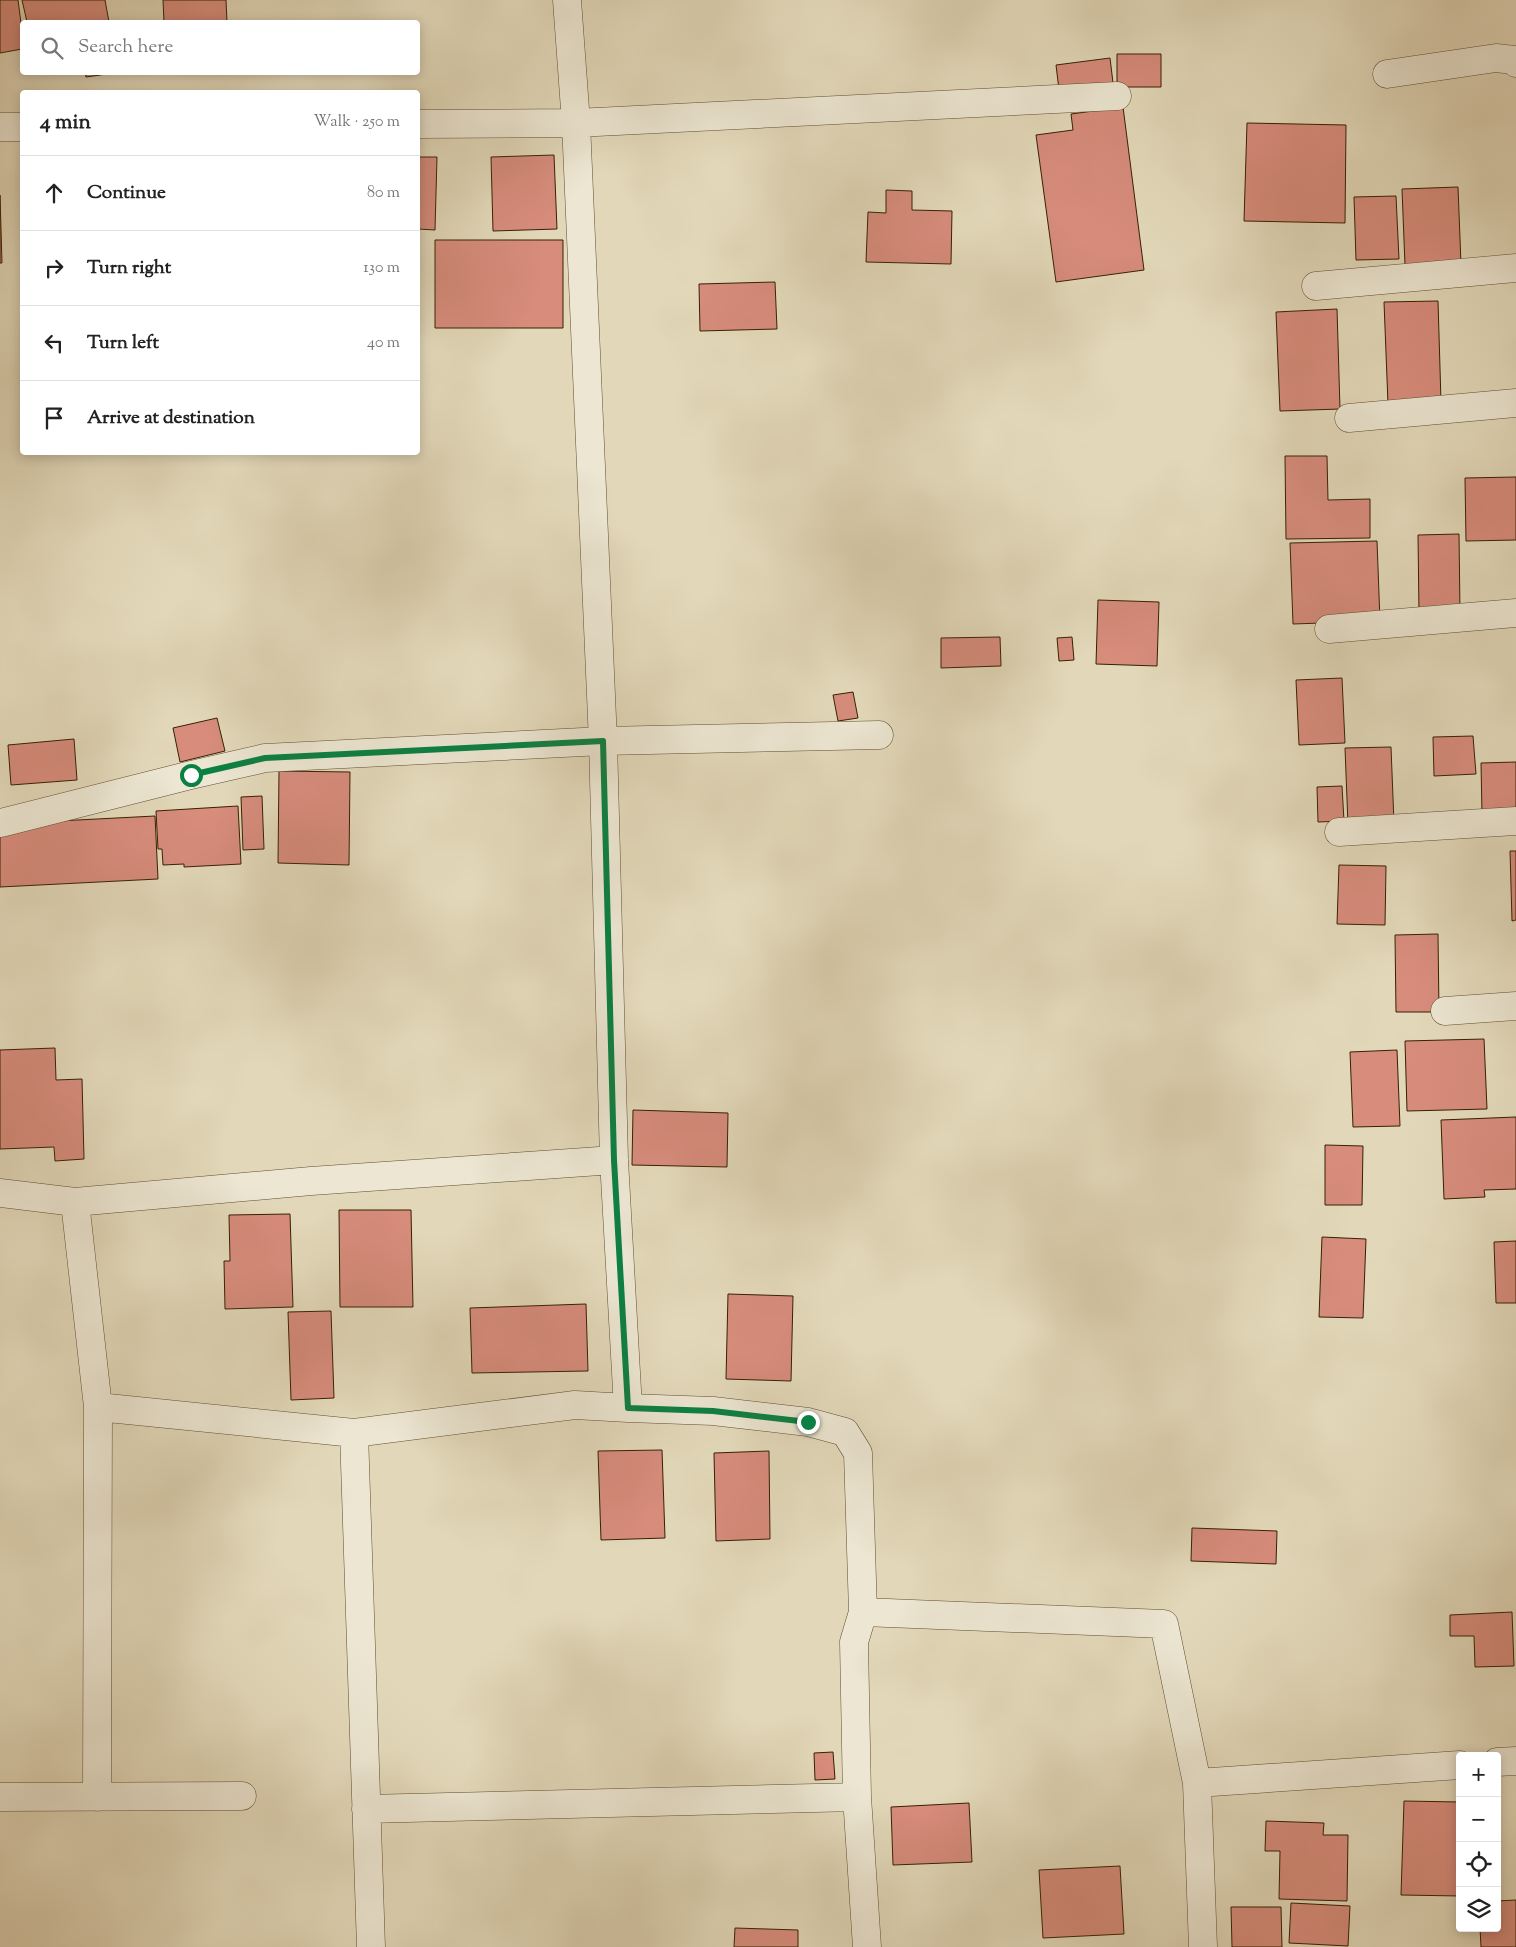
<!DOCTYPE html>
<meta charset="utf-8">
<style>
body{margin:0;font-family:"Sorts Mill Goudy",serif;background:#f6f6f6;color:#222}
.controls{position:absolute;right:15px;bottom:15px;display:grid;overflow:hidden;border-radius:5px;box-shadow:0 2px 12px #0003}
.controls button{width:45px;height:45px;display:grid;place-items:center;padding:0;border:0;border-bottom:1px solid #e0e0e0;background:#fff;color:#222;font:25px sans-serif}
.stop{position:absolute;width:15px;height:15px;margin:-11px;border:4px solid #0b8043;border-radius:50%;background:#fff}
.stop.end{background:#0b8043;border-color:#fff;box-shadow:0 1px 5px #0008}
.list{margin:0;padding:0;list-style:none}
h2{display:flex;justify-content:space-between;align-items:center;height:65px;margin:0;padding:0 20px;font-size:21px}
h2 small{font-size:16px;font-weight:400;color:#767676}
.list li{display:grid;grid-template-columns:32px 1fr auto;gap:15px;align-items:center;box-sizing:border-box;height:75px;padding:0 20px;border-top:1px solid #e0e0e0}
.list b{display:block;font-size:19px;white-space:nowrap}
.list em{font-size:16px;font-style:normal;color:#767676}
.icon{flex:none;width:28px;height:28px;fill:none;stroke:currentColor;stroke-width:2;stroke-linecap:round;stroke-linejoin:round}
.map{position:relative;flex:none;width:1516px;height:1947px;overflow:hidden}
.search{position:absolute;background:#fff;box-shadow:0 2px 12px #0003;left:20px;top:20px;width:400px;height:55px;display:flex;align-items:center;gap:12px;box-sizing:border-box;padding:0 18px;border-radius:5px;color:#767676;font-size:19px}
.panel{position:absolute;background:#fff;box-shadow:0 2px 12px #0003;left:20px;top:90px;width:400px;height:365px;border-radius:5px}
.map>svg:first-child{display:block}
</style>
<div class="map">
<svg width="1516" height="1947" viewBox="0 0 1516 1947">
<rect width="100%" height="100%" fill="#e2d8b9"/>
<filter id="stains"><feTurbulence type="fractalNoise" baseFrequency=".004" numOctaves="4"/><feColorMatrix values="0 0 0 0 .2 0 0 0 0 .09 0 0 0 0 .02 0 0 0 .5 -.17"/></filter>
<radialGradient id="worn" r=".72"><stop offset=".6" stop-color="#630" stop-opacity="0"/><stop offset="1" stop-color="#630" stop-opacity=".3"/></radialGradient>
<path fill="#d78c7c" stroke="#362002" d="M0 0H18L22 31V49L0 53Z
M22 0H105L109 22H27Z
M163 0H226L227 22H164Z
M1117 54H1161V87H1117Z
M1110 58 1114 91 1060 98 1056 65Z
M85 72H107V74L86 77Z
M1123 107 1144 270 1056 282 1036 135 1073 130 1071 114Z
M1247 123 1346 125 1345 223 1244 221Z
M554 155 557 229 493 231 491 157Z
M418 157H437L435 230 418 229Z
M1458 187 1461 264 1405 265 1402 189Z
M886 190 912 191V210L952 211 951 264 866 262 868 212 886 213Z
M0 195 2 263H0Z
M1396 196 1399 259 1356 260 1354 197Z
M435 240H563V328H435Z
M775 282 777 329 700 331 699 284Z
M1438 301 1441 402 1388 404 1384 302Z
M1337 309 1340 409 1280 411 1276 312Z
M1285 456H1327L1328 500 1370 499V538L1286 539Z
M1516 477V540L1466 541 1465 478Z
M1459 534 1460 613 1419 614 1418 535Z
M1377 541 1380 621 1293 624 1290 543Z
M1098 600 1159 602 1157 666 1096 664Z
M1000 637 1001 666 941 668V638Z
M1072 637 1074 660 1059 661 1057 638Z
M1342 678 1345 743 1299 745 1296 680Z
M853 692 858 718 838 721 833 695Z
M217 718 225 751 180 762 173 728Z
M1473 736 1476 774 1434 776 1433 737Z
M74 739 77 780 11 785 8 745Z
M1391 747 1394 823 1348 825 1345 748Z
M1516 762V814L1482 815 1481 763Z
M279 771 350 772 349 865 278 863Z
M1342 786 1344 821 1318 822 1317 787Z
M262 796 264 849 243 850 241 797Z
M238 806 241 864 184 867V864L163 865 162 849H158L156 811Z
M155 816 158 879 0 887V824Z
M1510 851H1516V920L1512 921Z
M1339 865 1386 866 1385 925 1337 924Z
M1438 934 1439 1012H1396L1395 935Z
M1484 1039 1487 1109 1407 1111 1405 1041Z
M55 1048 56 1080 82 1079 84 1159 55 1161 54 1147 0 1149V1050Z
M1397 1050 1400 1126 1353 1127 1350 1052Z
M633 1110 728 1113 727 1167 632 1165Z
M1516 1117V1189L1484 1190 1485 1197 1444 1199 1441 1120Z
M1325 1145 1363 1146 1362 1205H1325Z
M339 1210H411L413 1307H340Z
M290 1214 293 1307 225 1309 224 1261H230L229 1215Z
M1322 1237 1366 1239 1363 1318 1319 1317Z
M1516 1241V1303H1496L1494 1242Z
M728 1294 793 1296 791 1381 726 1379Z
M586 1304 588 1371 472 1373 470 1308Z
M331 1311 334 1398 291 1400 288 1312Z
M662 1450 665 1538 601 1540 598 1451Z
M769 1451 770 1539 716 1541 714 1453Z
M1192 1528 1277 1531 1276 1564 1191 1561Z
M1512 1612 1514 1666 1475 1667 1474 1636H1450V1615Z
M833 1752 835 1779 815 1780 814 1753Z
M1404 1801 1460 1802V1896L1401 1895Z
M969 1803 972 1862 893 1865 891 1807Z
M1266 1821 1324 1823 1323 1835H1348L1347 1901 1279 1899 1280 1851H1265Z
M1120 1866 1124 1934 1043 1938 1039 1870Z
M1516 1900V1947H1481L1480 1928H1497V1901Z
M1291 1903 1350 1906 1348 1946 1289 1943Z
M1231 1907H1281L1282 1947H1232Z
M735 1928 798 1930V1947H734Z"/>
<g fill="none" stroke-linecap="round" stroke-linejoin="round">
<defs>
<path id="minor" d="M567 0 576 123 1117 96
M1387 74 1496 58 1514 60 1516 63
M0 127H22
M1316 286 1516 268
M1349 418 1516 403
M1329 629 1516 613
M1 823 191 775 265 758 603 741 879 735
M1339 832 1516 821
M1445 1011 1516 1006
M0 1193 75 1202 311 1181 614 1160
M75 1202 98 1407 354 1433
M628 1408 713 1411 808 1422 845 1432 858 1453 863 1612 854 1642 857 1797 867 1947
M863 1612 1164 1624 1197 1783 1203 1947
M1497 1762 1516 1761
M1197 1783 1460 1765
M0 1797 242 1796
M97 1797 98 1407
M366 1809 857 1797
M371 1947 354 1433 575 1405 628 1408 614 1160 603 741 576 123 418 124"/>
</defs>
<use href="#minor" stroke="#614e30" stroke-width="29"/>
<use href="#minor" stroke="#ece6d2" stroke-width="28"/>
</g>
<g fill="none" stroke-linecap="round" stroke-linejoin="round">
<path stroke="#0b8043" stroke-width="6" d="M191 775 265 758 603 741 614 1160 628 1408 713 1411 808 1422"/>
</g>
<rect width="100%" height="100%" filter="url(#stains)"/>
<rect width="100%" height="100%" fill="url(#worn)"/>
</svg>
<div class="controls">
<button>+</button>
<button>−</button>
<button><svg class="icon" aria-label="locate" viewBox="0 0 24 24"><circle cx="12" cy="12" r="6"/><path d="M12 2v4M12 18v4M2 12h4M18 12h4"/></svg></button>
<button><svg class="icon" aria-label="layers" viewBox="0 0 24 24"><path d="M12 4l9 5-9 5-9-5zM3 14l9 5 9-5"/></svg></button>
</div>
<div class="stop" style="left:191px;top:775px"></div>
<div class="stop end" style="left:808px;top:1422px"></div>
<div class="search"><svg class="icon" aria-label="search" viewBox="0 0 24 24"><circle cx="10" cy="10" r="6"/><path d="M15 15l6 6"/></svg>Search here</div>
<section class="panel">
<h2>4 min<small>Walk · 250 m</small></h2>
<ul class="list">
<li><svg class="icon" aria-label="ahead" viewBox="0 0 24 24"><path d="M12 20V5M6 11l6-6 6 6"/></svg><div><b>Continue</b></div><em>80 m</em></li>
<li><svg class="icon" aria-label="right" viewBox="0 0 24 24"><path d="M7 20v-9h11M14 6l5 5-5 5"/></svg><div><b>Turn right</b></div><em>130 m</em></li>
<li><svg class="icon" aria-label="left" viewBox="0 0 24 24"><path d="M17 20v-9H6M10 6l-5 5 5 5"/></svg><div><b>Turn left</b></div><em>40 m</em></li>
<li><svg class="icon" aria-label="arrive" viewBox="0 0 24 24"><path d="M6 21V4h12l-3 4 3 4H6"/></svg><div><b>Arrive at destination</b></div></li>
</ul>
</section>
</div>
